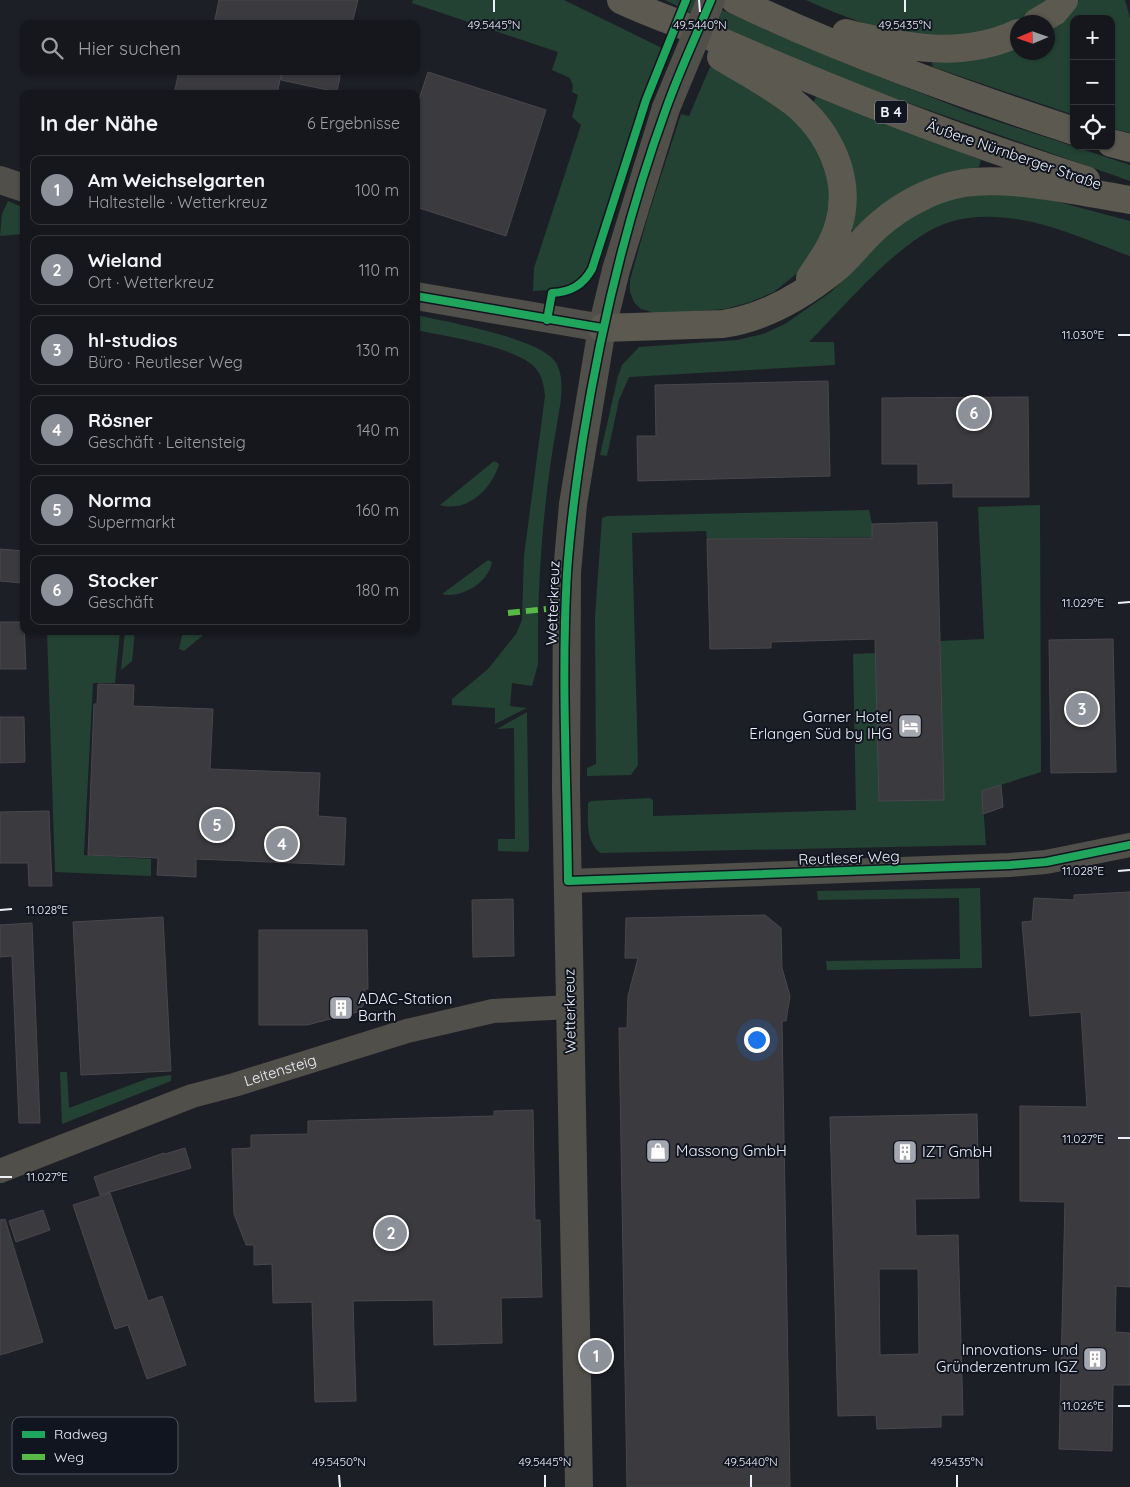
<!DOCTYPE html>
<html lang="de">
<meta charset="utf-8">
<style>
body{margin:0;font-family:Quicksand,sans-serif;background:#1f2025;color:#f1f3f6}
.controls{position:absolute;right:15px;top:15px;display:grid;overflow:hidden;border-radius:10px;box-shadow:0 1px 4px #0004}
.controls button{width:45px;height:45px;display:grid;place-items:center;padding:0;border:0;border-bottom:1px solid #35363b;background:#16171c;color:#f1f3f6;font:25px sans-serif}
.compass{position:absolute;left:1010px;top:15px;width:45px;height:45px;border-radius:50%;background:#16171c;box-shadow:0 1px 4px #0004;rotate:268deg}
.you{position:absolute;left:756px;top:1039px;width:18px;height:18px;margin:-12px;border:4px solid #fff;border-radius:50%;background:#1a73e8;box-shadow:0 0 0 8px #1a73e833}
.badge{display:grid;place-items:center;width:32px;height:32px;border-radius:50%;background:#8c9099;color:#fff;font-size:16px;font-weight:700}
.pin{position:absolute;translate:-50% -50%;border:2px solid #fff;box-shadow:0 1px 5px #0006}
.list{margin:0;padding:0;list-style:none}
h2{display:flex;justify-content:space-between;align-items:center;height:65px;margin:0;padding:0 20px;font-size:21px}
h2 small{font-size:16px;font-weight:400;color:#9e9fa3}
.list li{display:grid;grid-template-columns:32px 1fr auto;gap:15px;align-items:center;box-sizing:border-box;height:70px;margin:0 10px 10px;padding:0 10px;border:1px solid #35363b;border-radius:10px}
.list b{display:block;font-size:19px;white-space:nowrap}
.list p{margin:0;font-size:16px;white-space:nowrap;color:#9e9fa3}
.list em{font-size:16px;font-style:normal;color:#9e9fa3}
.icon{flex:none;width:28px;height:28px;fill:none;stroke:currentColor;stroke-width:2;stroke-linecap:round;stroke-linejoin:round}
.map{position:relative;flex:none;width:1130px;height:1487px;overflow:hidden}
.search{position:absolute;background:#16171c;box-shadow:0 1px 4px #0004;left:20px;top:20px;width:400px;height:55px;display:flex;align-items:center;gap:12px;box-sizing:border-box;padding:0 18px;border-radius:10px;color:#9e9fa3;font-size:19px}
.panel{position:absolute;background:#16171c;box-shadow:0 1px 4px #0004;left:20px;top:90px;width:400px;height:545px;border-radius:10px}
.map>svg:first-child{display:block}
</style>
<div class="map">
<svg width="1130" height="1487" viewBox="0 0 1130 1487">
<rect width="100%" height="100%" fill="#1d1f26"/>
<path fill="#234234" d="M413 0H564L662 48 641 99 589 266C577 289 556 290 533 291L534 268 581 125 572 117 578 95 572 92 573 86 570 78 552 70 558 52 412 3Z
M665 0H699L844 63 969 112 1130 165V181L838 78 734 34Z
M806 0H1049C1029 16 1007 30 981 35 923 47 859 24 806 0Z
M1079 0H1125L1130 18V133L1111 128V19H1074V115L933 67 932 63 935 60 1017 46 1018 52H1048V29Z
M710 67 760 90 787 108 824 156 832 215 806 266 774 292 750 302 725 309 658 314 641 309 634 302 630 292V280L648 216 681 114 689 116Z
M816 97 981 160 979 167 940 175 918 184 857 232 847 226 811 108Z
M968 191 1040 197 1130 221V256C1102 246 1073 233 1044 225 1015 217 979 213 950 222 902 236 845 306 809 342H834L835 365 629 377 619 400 607 456 600 455 618 376 622 365 639 347 737 340 763 334 785 324 831 292 904 217Z
M8 201 22 207 24 210 23 234 0 236 2 214Z
M416 315C447 322 533 337 553 359 566 373 561 401 558 418 543 500 537 581 538 664L532 686 512 683 510 706 527 708 495 724V708L452 705V699L488 669 516 634 522 620 524 556 545 396C544 387 543 378 537 370 521 347 444 336 416 330Z
M494 461 499 464C492 489 467 513 440 505Z
M1040 505 1041 772 982 791 986 845 600 853C585 839 588 822 588 803L591 801 650 798 653 800V816L856 810 853 654 876 653 879 801 943 799 940 641 984 639 978 507Z
M869 510 872 524V537L707 539 706 531 632 533 638 765 631 775 587 776V768L596 764 595 617 602 518 607 516Z
M488 560 492 562C489 582 462 599 442 594Z
M47 631H120L115 683H93L84 855 151 859V876L55 872Z
M125 631H135L132 661 121 670Z
M183 631H208L184 651 179 649Z
M527 712 529 850 527 852 498 851V839H515L514 728 497 729Z
M980 888 982 968 827 970 826 961 960 959 959 898 818 900 817 891Z
M60 1072H67L69 1108 149 1078 171 1075V1081L62 1124Z"/>
<path fill="#3a3a3f" stroke="#48474d" fill-rule="evenodd" d="M219 0H358L352 24H214Z
M179 71H282L277 94H174Z
M282 71H341L337 92 281 80Z
M428 72 546 110 506 236 416 207V108Z
M828 381 830 476 638 481 637 436H656L655 385Z
M1028 397 1029 497H953V483L918 484V464H882V398Z
M937 522 944 800 879 801 875 639 771 642V648L710 649 707 539 872 538V524Z
M0 549 24 551 21 583 0 581Z
M0 622H24L26 669H0Z
M1113 639 1116 772 1051 773 1049 640Z
M98 684 134 685 133 706 213 709 210 769 320 773 318 816 346 818 344 865 196 859V877L157 875 158 858 88 855 94 704H97Z
M0 717H24L25 762 0 763Z
M1001 785 1003 807 983 814 982 791Z
M49 811 52 886H29L28 863H0V812Z
M1130 892V1287L1116 1286 1115 1332 1130 1333V1385H1113L1112 1451 1059 1449 1065 1202 1020 1201V1106L1087 1107 1081 1012 1030 1016 1022 922 1032 921 1034 898 1074 900V895Z
M513 899 514 956 473 957 472 900Z
M765 915 781 928 782 968 790 996 786 1021H782L790 1487H627L619 1028H627L628 996 638 958H625L626 918Z
M163 917 171 1071 81 1075 73 922Z
M32 923 40 1123H19L12 956 0 957V925Z
M259 930H367L368 989H365L364 1004 358 1012 307 1025H259Z
M533 1110 535 1220H540L542 1297 501 1298 502 1343 434 1345 433 1300 353 1301 356 1401 315 1402 312 1302 273 1303 272 1264 254 1265V1245H246L234 1214 232 1149 251 1148V1135L308 1134V1121L494 1116V1111Z
M977 1114 979 1198 915 1199 916 1236 958 1235 963 1415H941V1427L877 1429 876 1415 838 1416 830 1117ZM879 1269H918L919 1354 880 1355Z
M185 1148 191 1168 100 1195 94 1177 164 1153 165 1154Z
M110 1193 148 1301 162 1296 186 1365 147 1379 128 1325 115 1329 73 1205Z
M43 1210 50 1230 16 1242 9 1221Z
M5 1219 43 1342 0 1355V1220Z"/>
<g fill="none" stroke-linecap="round" stroke-linejoin="round">
<g stroke="#504f4a" stroke-width="24">
<path d="M568 881 1010 865 1046 862 1130 845"/>
<path id="s1" d="M0 1171 192 1096 234 1085 407 1031 493 1011 570 1007"/>
</g>
<path stroke="#504f4a" stroke-width="28" d="M0 180 24 188
M416 296 602 328
M579 1487 566 788 567 573 573 504 602 328 616 270 666 108"/>
<path stroke="#5c5a50" stroke-width="28" d="M621 0C653 15 687 26 720 41 839 93 961 141 1086 180
M735 0C844 52 959 93 1074 131
M1037 22 1054 12 1064 0
M846 33C905 47 961 60 1018 33
M721 57C745 71 771 85 793 102 829 131 852 178 839 224 834 244 821 261 810 278
M1111 143 1130 148
M602 328 723 324C764 318 802 296 834 270 851 256 863 238 880 224 903 204 934 188 964 183 1013 176 1081 192 1130 200"/>
<path stroke="#504f4a" stroke-width="28" d="M666 108 711 0"/>
<path stroke="#58b947" stroke-width="6" stroke-dasharray="12 6" stroke-linecap="butt" d="M508 613 546 609"/>
<defs>
<path id="cycleway" d="M711 0C696 36 679 72 666 109 627 216 601 326 583 438 576 483 570 528 567 573 561 676 567 779 568 881L1010 865 1046 862 1130 845
M416 296 602 328
M547 320 552 293C571 292 583 285 592 269L646 100 686 0"/>
</defs>
<use href="#cycleway" stroke="#101520" stroke-width="11"/>
<use href="#cycleway" stroke="#20a55d" stroke-width="8"/>
</g>
<path fill="none" stroke="#ecf0f9" stroke-width="2" d="M494 0V12M699 0 700 12M905 0V12M1118 335H1130M1118 603 1130 602M1118 871 1130 870M0 910 12 909M1118 1138H1130M0 1177H12M1118 1406H1130M339 1475 340 1487M545 1475V1487M751 1475V1487M957 1475V1487"/>
<defs>
<symbol id="hotel-square" viewBox="-11 -11 22 22"><rect x="-9" y="-9" width="18" height="18" rx="4" fill="#a4a7af" stroke="#101520"/><path d="M-6-4.5h1.5V1H6V5H4.5V3h-9V5H-6ZM-4 0a1.8 1.8 0 1 1 3.6 0ZM.5 0V-2.5h3Q6-2.5 6 0Z" fill="#fff"/></symbol>
<symbol id="building-square" viewBox="-11 -11 22 22"><rect x="-9" y="-9" width="18" height="18" rx="4" fill="#a4a7af" stroke="#101520"/><path d="M-4-6H4V6H1V3H-1V6H-4ZM-2.5-4.3h1.7v1.8h-1.7ZM.8-4.3h1.7v1.8H.8ZM-2.5-1h1.7V.8h-1.7ZM.8-1h1.7V.8H.8Z" fill="#fff"/></symbol>
<symbol id="shop-square" viewBox="-11 -11 22 22"><rect x="-9" y="-9" width="18" height="18" rx="4" fill="#a4a7af" stroke="#101520"/><path d="M-5-2.5h2.3a2.7 3.5 0 0 1 5.4 0H5L5.5 6h-11ZM-1.5-2.5h3a1.5 2.3 0 0 0-3 0Z" fill="#fff"/></symbol>
</defs>
<g fill-rule="evenodd">
<use href="#hotel-square" x="896" y="712" width="28" height="28"/>
<use href="#building-square" x="327" y="994" width="28" height="28"/>
<use href="#shop-square" x="644" y="1137" width="28" height="28"/>
<use href="#building-square" x="891" y="1138" width="28" height="28"/>
<use href="#building-square" x="1081" y="1345" width="28" height="28"/>
</g>
<g text-anchor="middle" stroke-width="4" stroke-linejoin="round" paint-order="stroke">
<rect fill="#101520" stroke="#aaaeb8" stroke-width="1" x="875" y="100.5" width="32" height="23" rx="4"/>
<g font-size="14" font-weight="bold" fill="#ecf0f9">
<text x="891" y="117">B 4</text>
</g>
<g font-size="15" fill="#ecf0f9" stroke="#101520">
<text transform="translate(1014 155) rotate(19)" y="5">Äußere Nürnberger Straße</text>
<text transform="translate(553 603) rotate(-88)" y="5">Wetterkreuz</text>
<text transform="translate(849 858) rotate(-2)" y="5">Reutleser Weg</text>
<text transform="translate(570 1011) rotate(-91)" y="5">Wetterkreuz</text>
<text dy="5" stroke="none"><textPath href="#s1" startOffset="298">Leitensteig</textPath></text>
</g>
<g font-size="15" fill="#ecf0f9" stroke="#101520" text-anchor="start">
<text x="892" y="722" text-anchor="end">Garner Hotel<tspan x="892" dy="17">Erlangen Süd by IHG</tspan></text>
<text x="358" y="1004">ADAC-Station<tspan x="358" dy="17">Barth</tspan></text>
<text x="676" y="1156">Massong GmbH</text>
<text x="922" y="1157">IZT GmbH</text>
<text x="1078" y="1355" text-anchor="end">Innovations- und<tspan x="1078" dy="17">Gründerzentrum IGZ</tspan></text>
</g>
</g>
<rect x="12" y="1417" width="166" height="57" rx="8" fill="#101520" stroke="#525761" stroke-width="1"/>
<rect x="22" y="1431" width="23" height="7" fill="#20a55d"/>
<rect x="22" y="1454" width="23" height="6" fill="#58b947"/>
<g font-size="14" fill="#ecf0f9">
<text x="54" y="1439">Radweg</text>
<text x="54" y="1462">Weg</text>
</g>
<g font-size="12" text-anchor="middle" fill="#ecf0f9" stroke="#101520" stroke-width="4" stroke-linejoin="round" paint-order="stroke">
<text x="494" y="29">49.5445°N</text>
<text x="700" y="29">49.5440°N</text>
<text x="905" y="29">49.5435°N</text>
<text x="1083" y="339">11.030°E</text>
<text x="1083" y="607">11.029°E</text>
<text x="1083" y="875">11.028°E</text>
<text x="47" y="914">11.028°E</text>
<text x="1083" y="1143">11.027°E</text>
<text x="47" y="1181">11.027°E</text>
<text x="1083" y="1410">11.026°E</text>
<text x="339" y="1466">49.5450°N</text>
<text x="545" y="1466">49.5445°N</text>
<text x="751" y="1466">49.5440°N</text>
<text x="957" y="1466">49.5435°N</text>
</g>
</svg>
<div class="controls">
<button>+</button>
<button>−</button>
<button><svg class="icon" aria-label="locate" viewBox="0 0 24 24"><circle cx="12" cy="12" r="6"/><path d="M12 2v4M12 18v4M2 12h4M18 12h4"/></svg></button>
</div>
<svg class="compass" viewBox="-18 -18 36 36"><path d="M0-13l5 13h-10z" fill="#e53935"/><path d="M0 13l5-13h-10z" fill="#9e9fa3"/></svg>
<div class="you"></div>
<div class="pin badge" style="left:596px;top:1356px">1</div>
<div class="pin badge" style="left:391px;top:1233px">2</div>
<div class="pin badge" style="left:1082px;top:709px">3</div>
<div class="pin badge" style="left:282px;top:844px">4</div>
<div class="pin badge" style="left:217px;top:825px">5</div>
<div class="pin badge" style="left:974px;top:413px">6</div>
<div class="search"><svg class="icon" aria-label="search" viewBox="0 0 24 24"><circle cx="10" cy="10" r="6"/><path d="M15 15l6 6"/></svg>Hier suchen</div>
<section class="panel">
<h2>In der Nähe<small>6 Ergebnisse</small></h2>
<ul class="list">
<li><span class="badge">1</span><div><b>Am Weichselgarten</b><p>Haltestelle · Wetterkreuz</p></div><em>100 m</em></li>
<li><span class="badge">2</span><div><b>Wieland</b><p>Ort · Wetterkreuz</p></div><em>110 m</em></li>
<li><span class="badge">3</span><div><b>hl-studios</b><p>Büro · Reutleser Weg</p></div><em>130 m</em></li>
<li><span class="badge">4</span><div><b>Rösner</b><p>Geschäft · Leitensteig</p></div><em>140 m</em></li>
<li><span class="badge">5</span><div><b>Norma</b><p>Supermarkt</p></div><em>160 m</em></li>
<li><span class="badge">6</span><div><b>Stocker</b><p>Geschäft</p></div><em>180 m</em></li>
</ul>
</section>
</div>
